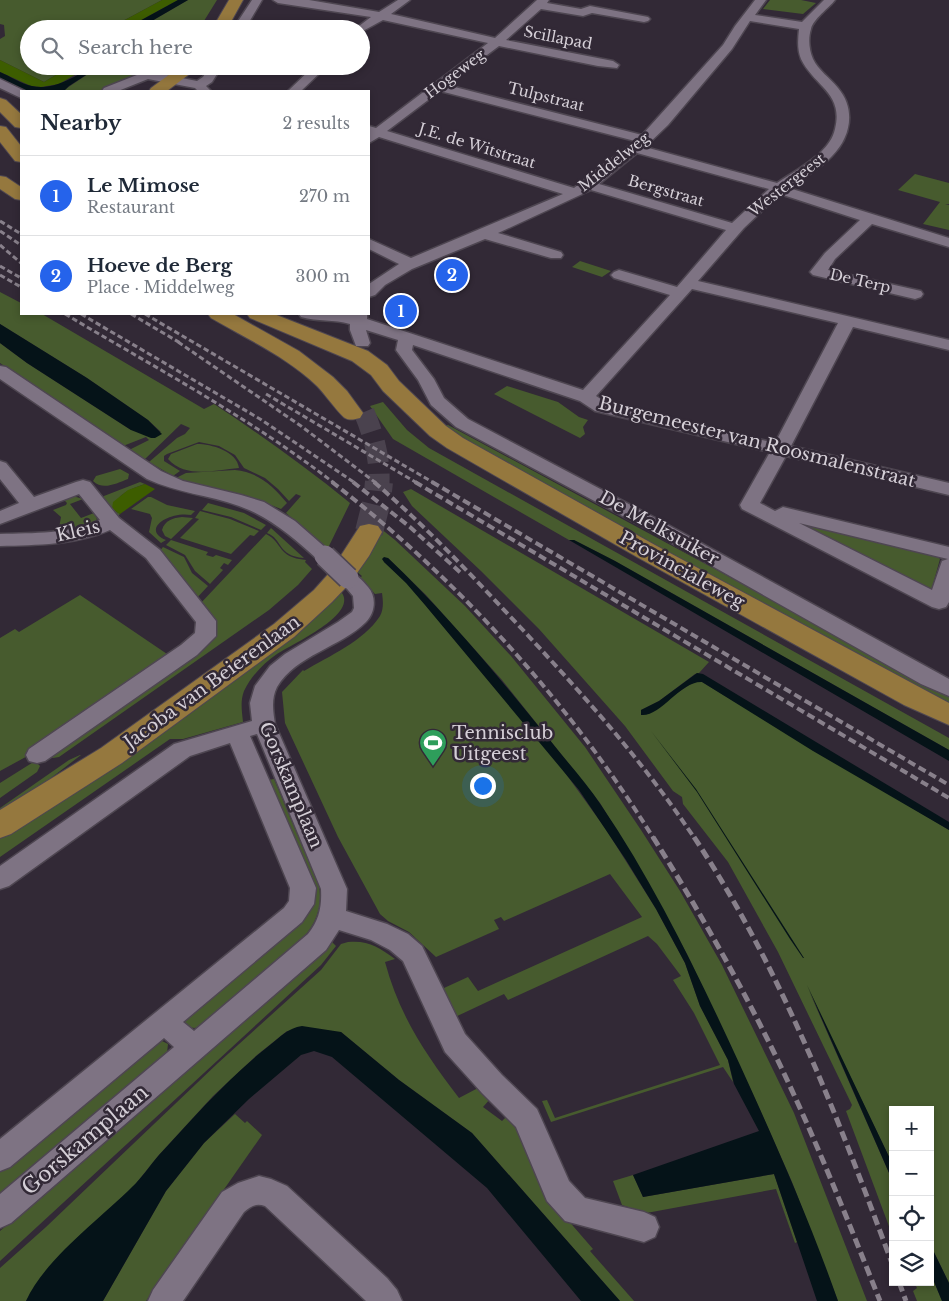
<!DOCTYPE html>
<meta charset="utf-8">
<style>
body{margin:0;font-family:"Libre Baskerville",serif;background:#f6f6f7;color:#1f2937}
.controls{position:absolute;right:15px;bottom:15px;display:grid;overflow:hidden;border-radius:0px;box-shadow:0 2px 8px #0003}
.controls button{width:45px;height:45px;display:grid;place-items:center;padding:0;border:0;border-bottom:1px solid #e0e1e3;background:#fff;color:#1f2937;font:25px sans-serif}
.you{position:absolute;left:482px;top:785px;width:18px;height:18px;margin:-12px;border:4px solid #fff;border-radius:50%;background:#1a73e8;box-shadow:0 0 0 8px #1a73e833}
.badge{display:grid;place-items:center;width:32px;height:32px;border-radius:50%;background:#2563eb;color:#fff;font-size:16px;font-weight:700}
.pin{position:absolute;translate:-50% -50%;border:2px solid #fff;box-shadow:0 1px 5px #0006}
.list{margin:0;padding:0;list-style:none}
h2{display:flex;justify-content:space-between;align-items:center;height:65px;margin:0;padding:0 20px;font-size:21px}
h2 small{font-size:16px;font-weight:400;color:#747a83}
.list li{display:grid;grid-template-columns:32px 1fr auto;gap:15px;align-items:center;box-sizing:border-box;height:80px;padding:0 20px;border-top:1px solid #e0e1e3}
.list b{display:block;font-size:19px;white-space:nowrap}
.list p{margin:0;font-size:16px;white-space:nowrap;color:#747a83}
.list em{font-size:16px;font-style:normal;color:#747a83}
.icon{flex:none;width:28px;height:28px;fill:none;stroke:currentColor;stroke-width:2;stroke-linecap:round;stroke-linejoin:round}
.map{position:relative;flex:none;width:949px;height:1301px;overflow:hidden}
.search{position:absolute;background:#fff;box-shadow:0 2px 8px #0003;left:20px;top:20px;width:350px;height:55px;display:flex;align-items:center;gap:12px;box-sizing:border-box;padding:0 18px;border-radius:28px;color:#747a83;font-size:19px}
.panel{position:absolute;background:#fff;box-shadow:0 2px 8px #0003;left:20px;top:90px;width:350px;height:225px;border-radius:0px}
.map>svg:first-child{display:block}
</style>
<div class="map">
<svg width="949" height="1301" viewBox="0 0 949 1301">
<rect width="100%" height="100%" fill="#322936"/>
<path fill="#475b2e" d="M0 0H162L108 29H29V66H71L44 82 0 60V39L5 36 4 25 0 24Z
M188 0H217L199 29H138Z
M770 0H801L816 3 803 14 763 9Z
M100 66H163C140 83 91 97 64 90Z
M915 174 949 183V204H945L949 205V230L923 224 940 202 898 190Z
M580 261 611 271 602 277 572 267Z
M0 292 21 303V314H42L204 409 214 404C261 435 306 467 350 503L329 546 325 547 286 513 301 496 296 494 289 501 278 489 265 478 244 468 235 455 219 446 199 442 167 454 164 456V461L180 471 173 476 149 462 177 438 185 434 190 428 181 424 144 460 129 450 149 440 146 437 123 446 0 363V343L27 363 131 430 161 432 148 420 87 378 0 324Z
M507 386 558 402 579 417 588 420 583 427 585 434 580 438 494 394Z
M383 402 407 430 429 448 949 738V750L615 561 574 540H569L393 439 370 406Z
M448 425 917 678 949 693V705L931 698 460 438 443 426Z
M197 444C211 444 237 451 239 468 215 470 186 479 168 459L171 454Z
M120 469 129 474 128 479C117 483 103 491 93 481L96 476Z
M235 470C258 472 273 486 287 503L281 509 245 495 195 484 176 478 186 473Z
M140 482 145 484C129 489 118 494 112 509L120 514 117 517 103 498 104 496Z
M411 489 709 662 699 673 695 674 659 701 641 710 643 715 694 682H702L949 830V1283L930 1244V1110H893V1165L809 991 893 1182V1237L846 1111 850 1109 852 1105 778 952 728 862 683 804 682 797 673 791 625 726 539 629 481 571 412 506 403 492Z
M73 496 83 499 70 504 81 518 94 513 97 519 94 524 56 534 52 531 59 528 61 517 53 510 66 505 67 503 63 499Z
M148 497H151L167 505 195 511 191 515C170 511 140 529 166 540L161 543 149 532 152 518 150 514 131 509Z
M208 503 244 513 266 525 261 530 231 517 202 510Z
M200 511 230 519 259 531 254 536 250 535 231 554 180 538 199 519 195 518Z
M182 517 193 518 171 539 165 536 162 530C165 520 173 518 182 517Z
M808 525H813L938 557 940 559 932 588 926 589 808 528Z
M271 528 304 558C277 556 283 539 267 533Z
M380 528 395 540 465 606 511 656 585 747 641 830 680 891 722 965 794 1113 867 1301H838L792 1182 757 1103 687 954 641 871 600 803 502 680 426 595 388 558 384 562 407 583 558 763 605 828 656 909 685 963 700 1006 728 1060 733 1082 723 1067 551 1122 542 1101 547 1100 555 1118 720 1065 694 1013 673 980 681 976 657 944 648 936 508 1000 504 994 453 1018 442 990 444 988 468 977 478 991 642 917 610 874 504 921 501 917 494 920 499 929 436 957 409 932 388 921 380 914 338 837 285 723 282 692 303 670 304 671C329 656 364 641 380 616 384 609 383 600 382 593L375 594 360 578 362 576 356 571Z
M266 534C284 543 276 557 306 560L305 562 312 569 298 585 269 610 59 757 53 758 49 755 200 648 199 605Z
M171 540 208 552 206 555 213 557 216 555 232 560 228 565 224 563 220 568 223 570 210 584 195 571 185 555 166 545Z
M163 547 184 557 192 573 208 586 195 600 157 554Z
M339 593H342C357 615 292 644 277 654 264 663 251 676 244 691 240 701 242 712 243 722L183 739H170L0 857V837Z
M80 595 170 656 33 753 0 771V638L15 629 19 632Z
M80 755H81L0 817V808L69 760Z
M35 761 40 766 37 772 0 798V783Z
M274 779 319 886C323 908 315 927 299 942L200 1026 195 1028 185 1027 181 1020 304 916 268 780Z
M332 942 336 946 321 965 0 1261V1231L317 958Z
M348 942C368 940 379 947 395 959L385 962C399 1015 426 1055 459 1098L478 1088 491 1098 483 1107 502 1121 509 1114 525 1140 554 1204 593 1249 590 1251 634 1301H620L472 1133 399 1080 341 1032 287 1031 257 1055 213 1096 158 1156 134 1186 77 1238 48 1269 26 1301H0V1268L46 1227 218 1063 321 970 341 944Z
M160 1040 168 1044 167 1053 0 1195V1170Z
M235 1114 245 1123 247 1121 262 1135 146 1301H103L166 1191 204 1143Z
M774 1174 797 1242 795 1243 776 1189 641 1214 626 1213 628 1207 622 1205 613 1181 633 1175 643 1197Z
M930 1272 942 1301H917L913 1291 917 1288 914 1282H930Z"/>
<path fill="#3d5d00" d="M162 0H178L125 29H108Z
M0 60 44 82 71 66H90L59 84 41 87 31 86 0 72Z
M145 484 155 489 120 514 112 509 113 502 128 490Z"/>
<path fill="#051318" d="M178 0H188L138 29H125Z
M90 66H100L69 86 64 91H25L0 79V72C10 76 21 84 32 86 50 91 76 78 90 66Z
M0 324 87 378 148 420 162 434 155 438H151L131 430 27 363 0 343Z
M569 540H574L615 561 949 750V761Z
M384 557 388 558C447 614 498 676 549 739 566 761 586 782 601 805 656 886 699 976 740 1065 775 1142 810 1221 838 1301H817L774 1174 643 1197 633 1175 759 1131 734 1084 728 1060 700 1006 685 963 656 909 626 860 579 790 425 605 406 583 384 562 382 559Z
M697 673 703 674 949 822V830L813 751 702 682C680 681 661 717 641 715V710L659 701Z
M651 731 696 789 804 958H803L790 939 697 792Z
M807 985 893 1165V1182Z
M302 1026 341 1032 399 1080 472 1133 620 1301H581L487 1188 332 1057 314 1051 301 1055 249 1099 204 1143 166 1191 103 1301H26C44 1260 100 1219 132 1187 142 1178 150 1165 159 1155 194 1117 229 1077 270 1045 280 1037 288 1028 302 1026Z
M930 1244 949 1283V1301H942L930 1272Z"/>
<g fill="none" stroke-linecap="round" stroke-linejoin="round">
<path stroke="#4a424e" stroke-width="21" stroke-dasharray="21 11" stroke-linecap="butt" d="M364 412C374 436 380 458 379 483"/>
<path stroke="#4a424e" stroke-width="28" stroke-dasharray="28 14" stroke-linecap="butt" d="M369 532 377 500 379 482"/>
<defs>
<path id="minor" d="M252 0H262L245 29H233Z
M273 0H309L379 12 398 0H410L391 14 495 38 537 0H549L547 3 581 9 590 6 648 17 650 19 648 21 644 22 592 13 583 16 541 9 506 40 613 61 619 65 617 68 598 66 499 46 447 85 642 135 723 45 735 26 755 0H766L755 15 802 22 824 0H835C829 8 813 19 811 29 808 38 809 50 813 59 818 70 830 78 838 88 856 109 851 137 832 156 820 169 803 178 789 188L949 238V247L872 224 835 259 828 270 921 291 923 294 921 297 915 299 813 275 810 272 825 253 860 220 780 194 744 228 698 281 949 340V350L853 327 791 446 949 483V495L786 456 760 503 775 511 783 507 949 547V602L946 607 939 609 932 607 742 509 740 505 770 452 595 411 580 401 413 345 412 350 434 379 444 398 468 419 659 520 949 679V696L921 684 645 528 456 427 431 405 418 380 396 350 398 340 366 330 370 343 368 346H356L350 330V324C334 319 318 322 301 317L299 314H367V319L583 390 670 295 614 278 611 275 614 272 619 270 677 287 726 230 591 190 498 233 561 252 563 255 561 258H551L485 239 412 269 385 285 375 295 369 297V284L399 264 369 249V239L411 258 563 194 379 137 369 143V126L376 128 488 43 383 20 361 32V29H355L371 17 278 3ZM750 21 799 29C798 39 797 49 801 59 814 86 844 93 835 129 833 138 828 145 821 152 808 164 792 173 777 183L645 147 668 125 732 49ZM440 91 635 141 574 188 387 131ZM637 153 769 189 732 223 599 184ZM692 289 838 323 775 443 607 403 596 396ZM799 523 948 559 942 561 932 590Z
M210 66H222L212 82 206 86 211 91H198L195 88 148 79 118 91H102L104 88 147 71 197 81 203 77Z
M314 66H327L301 91H288Z
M0 79 25 91H21V98L0 88Z
M0 366 6 367 161 471 183 481 241 495 264 502 295 521 335 556 332 560 325 562 318 560C295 539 270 517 239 506 209 495 177 493 147 479L0 379Z
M0 461 6 463 34 497 76 482 83 480 90 482 119 518 160 550 216 621V636L197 655 45 761 37 763 29 761 26 755 29 749 181 645 195 633 196 622 146 558 110 530C76 545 37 545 0 546V534C34 533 69 534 100 520L79 494 0 524V511L19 503 0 479Z
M348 572C357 574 362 580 368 587 377 597 375 613 366 622 341 647 296 655 277 687 271 699 273 711 275 724L347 889 346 911 387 924 408 934 422 946 465 1034 502 1075 537 1109 569 1181 585 1198 644 1212 655 1217 659 1227 655 1237 644 1242 565 1221 547 1201 516 1127 482 1093 445 1052 403 961 390 950 371 940 339 930 326 950 11 1223 0 1228V1194L174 1047 164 1038 10 1167 0 1171V1139L284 908 289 901 290 888 230 743 190 756 9 886 0 889V866L174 744 252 721 250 703 255 686 270 666 285 654 338 622 352 612 354 608 353 596 338 578 341 573ZM257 734 321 889C322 907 319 920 308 934L194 1031 183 1022 302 922 314 904 316 888 250 736Z
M259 1176 271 1179 287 1186 387 1278 397 1290 402 1301H366L265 1206C256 1203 251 1206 244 1212L183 1301H148L153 1290 222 1192 238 1183Z"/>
<path id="major" d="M229 0H243L227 29H212Z
M181 66H200L167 91H149L151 88Z
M0 98 6 100 21 114V128L15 127 0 112Z
M0 126 6 127 21 146V162L15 161 0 142Z
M0 176 6 177 21 187V200L15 199 0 189Z
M208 314H233L299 351 333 377 347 391 363 413 360 418C355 419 350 421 345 418 340 415 324 393 317 386 287 357 247 339 211 318Z
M247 314H274L368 351 387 365 399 381 446 426 463 438 655 545 949 703V725L904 705 637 557 447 448 430 436 383 391 371 375 352 361 250 318Z
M369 524 378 526 382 532 369 556 350 583 332 602 294 637 122 763 11 834 0 838V810L101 748 274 624 314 590 331 571 360 526Z"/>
</defs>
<use href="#minor" stroke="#4e4651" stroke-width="3"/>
<use href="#major" stroke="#4e4651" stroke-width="2"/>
<use href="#minor" fill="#7e7383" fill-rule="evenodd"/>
<use href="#major" fill="#95783e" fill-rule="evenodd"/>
<path stroke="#88808b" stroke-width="3" stroke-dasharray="5.5 3" stroke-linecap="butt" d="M0 221 21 234
M0 231 21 245
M0 245 21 263
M0 266 21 278
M0 275 21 287
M65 314C156 368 250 418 334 483
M81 314 260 419 355 483
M131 314 182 344
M145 314 434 483
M178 342 301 426 376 483
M266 394 417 483"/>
<path stroke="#88808b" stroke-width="4" stroke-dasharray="8 4" stroke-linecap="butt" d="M332 482C459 580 569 702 654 839
M353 482 410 527 462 574
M374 482C427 527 474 578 522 629 585 697 643 761 695 839
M415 482 949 798
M432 482 949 785"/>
<path stroke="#88808b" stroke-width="5" stroke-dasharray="10 5" stroke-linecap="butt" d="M653 837C703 917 749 998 789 1084 822 1155 851 1228 880 1301
M694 837C782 970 838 1118 893 1266
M899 1282 906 1301"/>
<defs>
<path id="minor-bridge" d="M325 556 348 578"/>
</defs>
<use href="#minor-bridge" stroke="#4e4651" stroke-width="24" stroke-linecap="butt"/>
<use href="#minor-bridge" stroke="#7e7383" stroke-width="21"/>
</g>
<defs>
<symbol id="stadium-pin" viewBox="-11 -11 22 30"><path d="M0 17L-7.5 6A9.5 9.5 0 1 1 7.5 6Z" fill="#2e9e5b" stroke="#322936"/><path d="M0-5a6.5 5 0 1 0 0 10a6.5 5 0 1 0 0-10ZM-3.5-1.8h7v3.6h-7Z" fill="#fff"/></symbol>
</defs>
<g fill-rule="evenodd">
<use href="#stadium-pin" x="417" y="727" width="32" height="43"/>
</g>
<g text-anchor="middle" stroke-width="5" stroke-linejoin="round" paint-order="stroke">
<g font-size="15" fill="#d5cfd7" stroke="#322936">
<text transform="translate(558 38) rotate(11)" y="5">Scillapad</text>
<text transform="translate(455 74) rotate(-37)" y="5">Hogeweg</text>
<text transform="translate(546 97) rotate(14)" y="5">Tulpstraat</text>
<text transform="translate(477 146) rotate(17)" y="5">J.E. de Witstraat</text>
<text transform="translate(614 162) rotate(-38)" y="5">Middelweg</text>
<text transform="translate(787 185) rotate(-38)" y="5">Westergeest</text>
<text transform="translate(666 191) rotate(16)" y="5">Bergstraat</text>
<text transform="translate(860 281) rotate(13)" y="5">De Terp</text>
</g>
<g font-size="18" fill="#d5cfd7" stroke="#322936">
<text transform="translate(757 442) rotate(14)" y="6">Burgemeester van Roosmalenstraat</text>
<text transform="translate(659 528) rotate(29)" y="6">De Melksuiker</text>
<text transform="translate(78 531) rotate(-13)" y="6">Kleis</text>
<text transform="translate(682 570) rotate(29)" y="6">Provincialeweg</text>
<text transform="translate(212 682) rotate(-36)" y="6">Jacoba van Beierenlaan</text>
<text transform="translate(291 785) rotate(67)" y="6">Gorskamplaan</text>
</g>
<g font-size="18" fill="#d5cfd7" stroke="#322936" text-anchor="start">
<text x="452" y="739">Tennisclub<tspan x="452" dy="21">Uitgeest</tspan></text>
</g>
<g font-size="21" fill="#d5cfd7" stroke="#322936">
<text transform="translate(85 1140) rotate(-40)" y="7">Gorskamplaan</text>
</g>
</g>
</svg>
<div class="controls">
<button>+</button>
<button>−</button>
<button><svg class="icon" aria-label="locate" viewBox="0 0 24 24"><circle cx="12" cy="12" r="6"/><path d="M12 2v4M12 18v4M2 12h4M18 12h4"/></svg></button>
<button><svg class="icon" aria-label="layers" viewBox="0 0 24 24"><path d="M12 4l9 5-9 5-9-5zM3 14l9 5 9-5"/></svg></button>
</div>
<div class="you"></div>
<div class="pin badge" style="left:401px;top:311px">1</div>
<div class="pin badge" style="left:452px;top:275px">2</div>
<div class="search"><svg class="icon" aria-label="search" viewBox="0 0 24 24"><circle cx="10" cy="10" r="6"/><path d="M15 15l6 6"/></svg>Search here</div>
<section class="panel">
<h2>Nearby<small>2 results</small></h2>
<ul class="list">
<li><span class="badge">1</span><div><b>Le Mimose</b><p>Restaurant</p></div><em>270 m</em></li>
<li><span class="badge">2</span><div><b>Hoeve de Berg</b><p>Place · Middelweg</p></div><em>300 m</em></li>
</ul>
</section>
</div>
